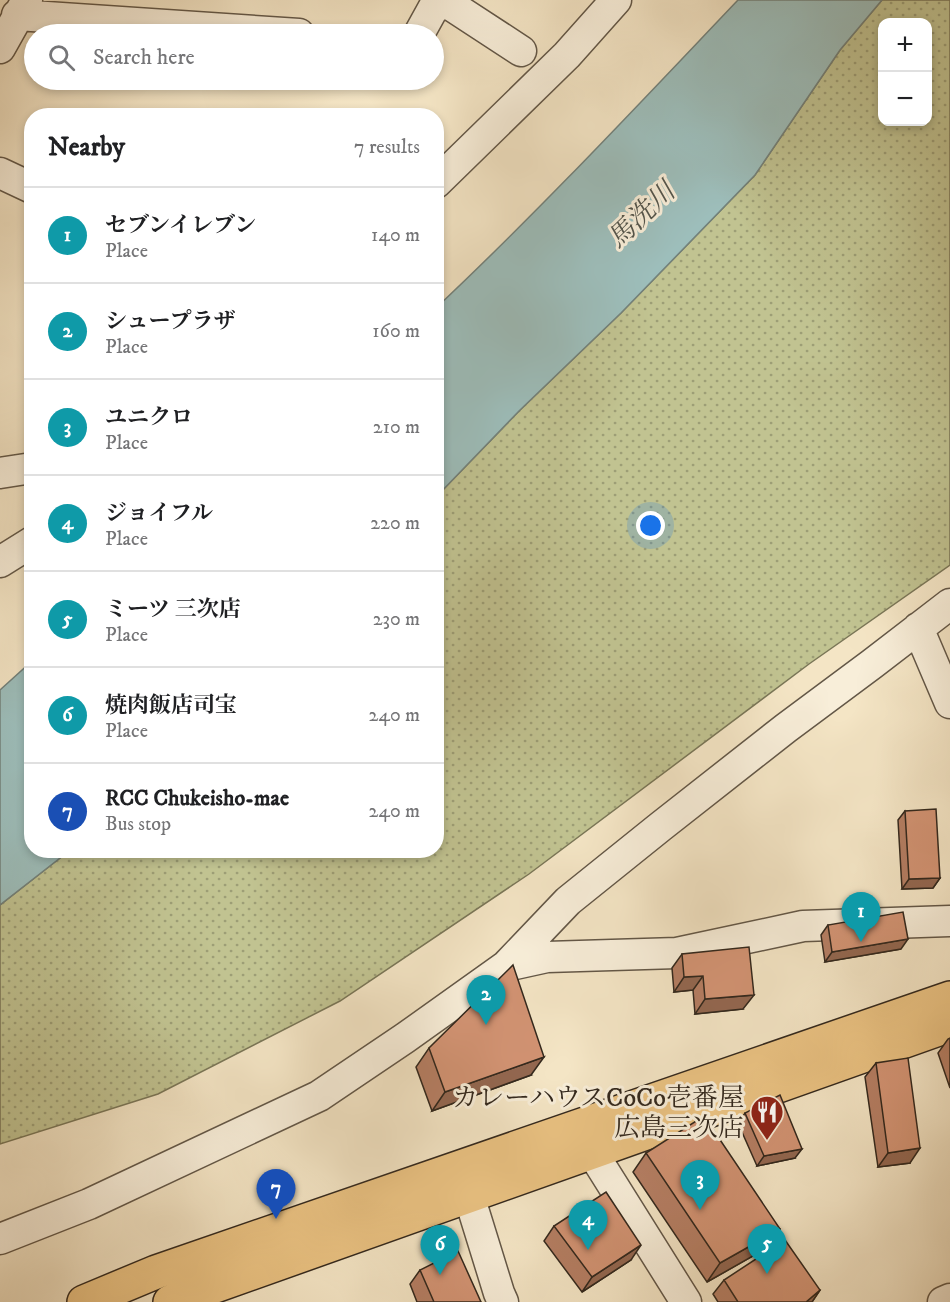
<!DOCTYPE html>
<meta charset="utf-8">
<style>
body{margin:0;font-family:"IM FELL DW Pica","Noto Serif JP",serif;background:#f2f2f2;color:#202124}
.controls{position:absolute;right:18px;top:18px;display:grid;overflow:hidden;border-radius:12px;box-shadow:0 3px 9px #0003}
.controls button{width:54px;height:54px;display:grid;place-items:center;padding:0;border:0;border-bottom:2px solid #e0e0e0;background:#fff;color:#202124;font:30px sans-serif}
.you{position:absolute;left:651px;top:526px;width:21px;height:21px;margin:-15px;border:4px solid #fff;border-radius:50%;background:#1a73e8;box-shadow:0 0 0 9px #1a73e833}
.badge{display:grid;place-items:center;width:39px;height:39px;border-radius:50%;background:#ea580c;color:#fff;font-size:20px;font-weight:700}
.pin{position:absolute;translate:-50% -50px;filter:drop-shadow(0 2px 3px #0008)}
.pin::after{content:'';position:absolute;top:32px;width:21px;height:18px;background:inherit;clip-path:polygon(0 0,100% 0,50% 100%)}
.list{margin:0;padding:0;list-style:none}
h2{display:flex;justify-content:space-between;align-items:center;height:78px;margin:0;padding:0 24px;font-size:26px}
h2 small{font-size:20px;font-weight:400;color:#757577}
.list li{display:grid;grid-template-columns:39px 1fr auto;gap:18px;align-items:center;box-sizing:border-box;height:96px;padding:0 24px;border-top:2px solid #e0e0e0}
.list b{display:block;font-size:22px;white-space:nowrap}
.list p{margin:0;font-size:20px;white-space:nowrap;color:#757577}
.list em{font-size:20px;font-style:normal;color:#757577}
.icon{flex:none;width:33px;height:33px;fill:none;stroke:currentColor;stroke-width:2;stroke-linecap:round;stroke-linejoin:round}
.map{position:relative;flex:none;width:950px;height:1302px;overflow:hidden}
.search{position:absolute;background:#fff;box-shadow:0 3px 9px #0003;left:24px;top:24px;width:420px;height:66px;display:flex;align-items:center;gap:15px;box-sizing:border-box;padding:0 21px;border-radius:33px;color:#757577;font-size:22px}
.panel{position:absolute;background:#fff;box-shadow:0 3px 9px #0003;left:24px;top:108px;width:420px;height:750px;border-radius:24px}
.map>svg:first-child{display:block}
</style>
<div class="map">
<svg width="950" height="1302" viewBox="0 0 950 1302">
<defs>
<pattern id="grass-dots" width="8" height="8" patternUnits="userSpaceOnUse" patternTransform="scale(1.5)"><rect width="8" height="8" fill="#c1c391"/><path d="M2 2h.1M6 6h.1" fill="none" stroke="#9d9e76" stroke-width="1.8" stroke-linecap="round"/></pattern>
</defs>
<rect width="100%" height="100%" fill="#f4e5c5"/>
<filter id="stains"><feTurbulence type="fractalNoise" baseFrequency=".00333" numOctaves="4"/><feColorMatrix values="0 0 0 0 .2 0 0 0 0 .09 0 0 0 0 .02 0 0 0 .5 -.17"/></filter>
<radialGradient id="worn" r=".72"><stop offset=".6" stop-color="#630" stop-opacity="0"/><stop offset="1" stop-color="#630" stop-opacity=".3"/></radialGradient>
<path fill="url(#grass-dots)" stroke="#7a7657" stroke-width="1.5" fill-rule="evenodd" d="M882 0H950V565L809 664 529 874 340 1001 158 1094 0 1144V905L69 851 436 850 437 496 519 411 621 313 755 175 840 50ZM882 22H928V122H882Z"/>
<path fill="#9dbebb" stroke="#73827c" stroke-width="1.5" d="M738 0H882L840 50 755 175 621 313 519 411 437 496V307C541 209 639 104 738 0Z
M31 662 32 850 69 851 0 905V690Z"/>
<g fill="none" stroke-linecap="round" stroke-linejoin="round">
<defs>
<path id="minor" d="M17 15 299 34
M419 34 435 5 449 4 521 51
M0 48 27 0
M0 173 32 188
M436 183 567 55 616 0
M0 473 32 468
M0 562 32 542
M918 628 950 703
M506 966 547 957 677 953 803 926 950 921
M592 1152 686 1302
M469 1196 499 1293 503 1302
M0 1239 89 1204 319 1096 405 1038 506 966 568 901 660 827 786 728 872 664 950 604
M943 1302 950 1299"/>
<path id="highway" d="M84 1302 156 1272 950 998
M170 1302 950 1025"/>
</defs>
<use href="#minor" stroke="#635747" stroke-width="33"/>
<use href="#highway" stroke="#33281d" stroke-width="36"/>
<use href="#minor" stroke="#f8eed9" stroke-width="30"/>
<use href="#highway" stroke="#eac282" stroke-width="33"/>
</g>
<path fill="#b57e63" stroke="#33281d" stroke-width="1.5" d="M905 811 940 878 933 888 902 889 898 820Z
M828 925 901 949 825 962 821 935Z
M682 954 743 1009 695 1014 693 990 674 992 672 968Z
M950 1038V1088L938 1053 948 1039Z
M429 1048 531 1075 432 1111 416 1067Z
M876 1063 910 1163 878 1167 865 1077Z
M745 1113 795 1158 757 1166 738 1123Z
M646 1153 780 1229 767 1248 707 1282 633 1172Z
M554 1226 631 1260 582 1292 544 1241Z
M420 1270 481 1302H417L410 1284Z
M724 1280 820 1290 812 1302H718L713 1294Z"/>
<path fill="#936750" stroke="#33281d" stroke-width="1.5" d="M940 878 933 888 902 889 909 879Z
M908 939 901 949 825 962 832 952Z
M703 976 693 990 674 992 684 977Z
M754 995 743 1009 695 1014 705 999Z
M544 1057 531 1075 432 1111 445 1092Z
M920 1148 910 1163 878 1167 888 1153Z
M802 1149 795 1158 757 1166 764 1156Z
M780 1229 767 1248 707 1282 720 1263Z
M641 1245 631 1260 582 1292 592 1277Z
M820 1290 812 1302H806Z"/>
<path fill="#d29373" stroke="#33281d" stroke-width="1.5" d="M936 809 940 878 909 879 905 811Z
M903 912 908 939 832 952 828 925Z
M749 947 754 995 705 999 703 976 684 977 682 954Z
M513 965 544 1057 445 1092 429 1048Z
M908 1058 920 1148 888 1153 876 1063Z
M780 1095 802 1149 764 1156 745 1113Z
M704 1116 780 1229 720 1263 646 1153Z
M606 1192 641 1245 592 1277 554 1226Z
M785 1240 820 1290 806 1302H738L724 1280Z
M458 1251 481 1302H434L420 1270Z"/>
<defs>
<symbol id="restaurant-pin" viewBox="-11 -11 22 30"><path d="M0 17L-7.5 6A9.5 9.5 0 1 1 7.5 6Z" fill="#8f2418" stroke="#f8eed9"/><path d="M-5-6h1v4h1v-4h1v4h1v-4h1v5L-1.5 .5V6h-2V.5L-5-1ZM5-6V6H3V1.5H1.5Q1.5-4 5-6Z" fill="#fff"/></symbol>
</defs>
<g fill-rule="evenodd">
<use href="#restaurant-pin" x="748" y="1093" width="38" height="52"/>
</g>
<g text-anchor="middle" stroke-width="6" stroke-linejoin="round" paint-order="stroke">
<g font-size="26" fill="#33281d" stroke="#f8eed9" text-anchor="end">
<text x="744" y="1106">カレーハウスCoCo壱番屋<tspan x="744" dy="30">広島三次店</tspan></text>
</g>
<g font-size="27" font-style="italic" fill="#53554c" stroke="#f8eed9">
<text transform="translate(641 215) rotate(-44)" y="9">馬洗川</text>
</g>
</g>
<rect width="100%" height="100%" filter="url(#stains)"/>
<rect width="100%" height="100%" fill="url(#worn)"/>
</svg>
<div class="controls">
<button>+</button>
<button>−</button>
</div>
<div class="you"></div>
<div class="pin badge" style="left:861px;top:942px;background:#0f9aa8">1</div>
<div class="pin badge" style="left:486px;top:1025px;background:#0f9aa8">2</div>
<div class="pin badge" style="left:700px;top:1210px;background:#0f9aa8">3</div>
<div class="pin badge" style="left:588px;top:1250px;background:#0f9aa8">4</div>
<div class="pin badge" style="left:767px;top:1274px;background:#0f9aa8">5</div>
<div class="pin badge" style="left:440px;top:1275px;background:#0f9aa8">6</div>
<div class="pin badge" style="left:276px;top:1219px;background:#1a4fb4">7</div>
<div class="search"><svg class="icon" aria-label="search" viewBox="0 0 24 24"><circle cx="10" cy="10" r="6"/><path d="M15 15l6 6"/></svg>Search here</div>
<section class="panel">
<h2>Nearby<small>7 results</small></h2>
<ul class="list">
<li><span class="badge" style="background:#0f9aa8">1</span><div><b>セブンイレブン</b><p>Place</p></div><em>140 m</em></li>
<li><span class="badge" style="background:#0f9aa8">2</span><div><b>シュープラザ</b><p>Place</p></div><em>160 m</em></li>
<li><span class="badge" style="background:#0f9aa8">3</span><div><b>ユニクロ</b><p>Place</p></div><em>210 m</em></li>
<li><span class="badge" style="background:#0f9aa8">4</span><div><b>ジョイフル</b><p>Place</p></div><em>220 m</em></li>
<li><span class="badge" style="background:#0f9aa8">5</span><div><b>ミーツ 三次店</b><p>Place</p></div><em>230 m</em></li>
<li><span class="badge" style="background:#0f9aa8">6</span><div><b>焼肉飯店司宝</b><p>Place</p></div><em>240 m</em></li>
<li><span class="badge" style="background:#1a4fb4">7</span><div><b>RCC Chukeisho-mae</b><p>Bus stop</p></div><em>240 m</em></li>
</ul>
</section>
</div>
